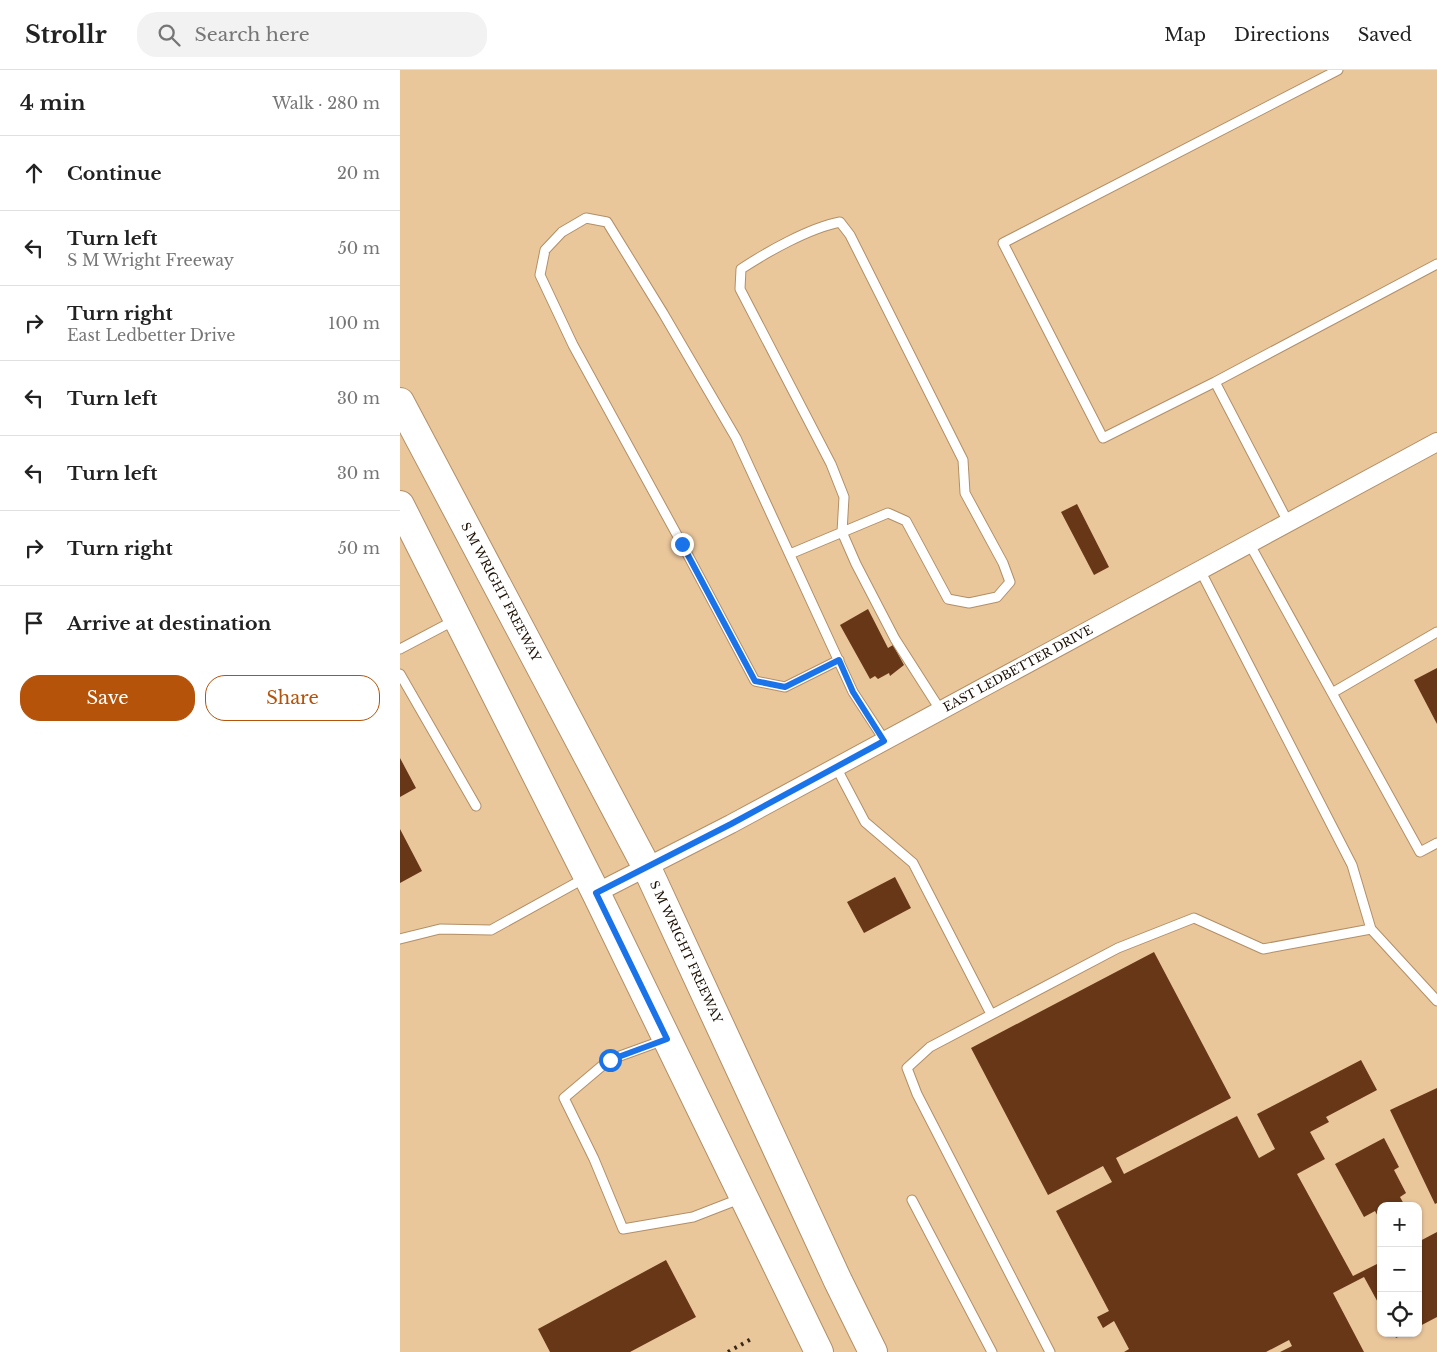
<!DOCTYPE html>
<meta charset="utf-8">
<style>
body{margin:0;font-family:"Libre Baskerville",serif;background:#f2f2f2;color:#222}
.controls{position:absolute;right:15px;bottom:15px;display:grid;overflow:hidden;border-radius:10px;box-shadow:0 1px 4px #0004}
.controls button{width:45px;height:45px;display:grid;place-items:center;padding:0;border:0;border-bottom:1px solid #e0e0e0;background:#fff;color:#222;font:25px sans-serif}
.stop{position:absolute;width:15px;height:15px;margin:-11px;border:4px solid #1a73e8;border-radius:50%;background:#fff}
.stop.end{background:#1a73e8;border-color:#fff;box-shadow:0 1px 5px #0008}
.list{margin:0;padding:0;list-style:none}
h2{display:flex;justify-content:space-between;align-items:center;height:65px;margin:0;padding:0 20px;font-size:21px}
h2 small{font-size:16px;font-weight:400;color:#767676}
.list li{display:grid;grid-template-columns:32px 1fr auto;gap:15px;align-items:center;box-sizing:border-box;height:75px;padding:0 20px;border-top:1px solid #e0e0e0}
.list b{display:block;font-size:19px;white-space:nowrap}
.list p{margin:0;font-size:16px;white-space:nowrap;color:#767676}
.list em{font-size:16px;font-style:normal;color:#767676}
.actions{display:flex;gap:10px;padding:15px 20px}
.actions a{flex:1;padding:11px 0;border:1px solid #b45309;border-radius:20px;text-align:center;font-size:18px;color:#b45309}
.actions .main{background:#b45309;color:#fff}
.icon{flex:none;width:28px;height:28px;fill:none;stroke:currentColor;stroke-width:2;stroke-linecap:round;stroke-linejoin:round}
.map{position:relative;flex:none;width:1037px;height:1282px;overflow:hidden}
header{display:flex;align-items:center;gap:30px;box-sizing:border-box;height:70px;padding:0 25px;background:#fff;border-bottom:1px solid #e0e0e0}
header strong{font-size:24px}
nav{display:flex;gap:28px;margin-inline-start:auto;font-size:18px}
.search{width:350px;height:45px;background:#f2f2f2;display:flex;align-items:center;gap:12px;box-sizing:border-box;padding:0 18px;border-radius:20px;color:#767676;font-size:19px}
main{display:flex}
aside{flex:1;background:#fff}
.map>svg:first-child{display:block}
</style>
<header>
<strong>Strollr</strong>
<div class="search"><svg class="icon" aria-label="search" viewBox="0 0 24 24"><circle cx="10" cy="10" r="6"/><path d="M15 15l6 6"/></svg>Search here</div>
<nav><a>Map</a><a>Directions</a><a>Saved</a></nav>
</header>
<main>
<aside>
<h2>4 min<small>Walk · 280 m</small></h2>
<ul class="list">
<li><svg class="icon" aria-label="ahead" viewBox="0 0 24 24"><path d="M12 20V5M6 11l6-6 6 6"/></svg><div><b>Continue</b></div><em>20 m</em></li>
<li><svg class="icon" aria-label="left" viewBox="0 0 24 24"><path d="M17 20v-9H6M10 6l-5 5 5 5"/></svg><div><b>Turn left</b><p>S M Wright Freeway</p></div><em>50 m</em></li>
<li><svg class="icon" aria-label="right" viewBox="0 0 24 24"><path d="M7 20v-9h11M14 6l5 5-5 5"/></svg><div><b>Turn right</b><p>East Ledbetter Drive</p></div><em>100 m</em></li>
<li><svg class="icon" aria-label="left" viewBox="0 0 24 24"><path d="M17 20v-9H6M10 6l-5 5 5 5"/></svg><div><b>Turn left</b></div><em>30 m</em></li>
<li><svg class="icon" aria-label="left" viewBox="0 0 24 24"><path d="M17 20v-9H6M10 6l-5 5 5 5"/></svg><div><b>Turn left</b></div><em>30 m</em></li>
<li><svg class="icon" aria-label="right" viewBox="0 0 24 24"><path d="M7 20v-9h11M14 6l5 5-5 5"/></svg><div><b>Turn right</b></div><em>50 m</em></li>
<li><svg class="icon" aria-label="arrive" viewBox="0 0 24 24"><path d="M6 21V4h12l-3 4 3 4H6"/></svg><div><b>Arrive at destination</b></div></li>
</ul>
<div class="actions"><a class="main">Save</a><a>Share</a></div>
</aside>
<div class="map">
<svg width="1037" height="1282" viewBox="0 0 1037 1282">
<rect width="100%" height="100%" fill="#eac69b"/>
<path fill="#673718" d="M677 434 709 497 694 505 661 442Z
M468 539 488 578 493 575 504 595 490 606 489 603 478 609 475 606 470 609 440 555Z
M1037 598V654L1014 610Z
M0 688 16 718 0 727Z
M0 759 22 801 0 813Z
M495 807 511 838 464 863 447 832Z
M754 882 831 1028 716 1088 724 1104 837 1046 859 1088 875 1079 857 1044 961 990 977 1020 926 1047 929 1052 910 1062 925 1089 897 1104 953 1206 981 1192V1238L964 1207 933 1223 964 1282H880L892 1276 889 1270 866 1282H724L729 1279 714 1251 703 1258 697 1247 709 1241 656 1141 712 1112 703 1096 648 1125 571 978Z
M1037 1018V1133L1035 1134 990 1040Z
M984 1068 999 1097 994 1100 1006 1123 1000 1127 1005 1136H981V1152L975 1141 964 1147 935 1094Z
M1037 1162V1247L1018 1257V1172Z
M266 1190 296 1247 230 1282H150L138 1259Z
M994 1263H1006L996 1268Z"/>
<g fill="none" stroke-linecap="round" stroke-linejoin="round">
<defs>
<path id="lane" d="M938 0 603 173 703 368 815 312 1037 194
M815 312 888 452
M849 473 1020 782 1037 773
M390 484 488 443 506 451 548 529 569 533 597 527 610 512 603 493 565 423 563 390 450 165 440 152C409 158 367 182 341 199L340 219 431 394 444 427 442 462 456 494 495 569 541 641
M800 500 952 795 971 859
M0 579 55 550
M439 590 385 617 355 611 282 474 173 275 140 205 145 180 162 162 186 148 207 152 263 243 336 368 453 622 485 671
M0 604 76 736
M932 623 1037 562
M436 697 465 752 513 793 591 944
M0 869 40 859 91 860 185 808
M264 970 209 990 164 1028 194 1089 223 1159 293 1147 342 1128
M512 1130 592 1282
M650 1282 517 1024 507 998 530 977 718 878 794 848 863 879 971 859 1037 931"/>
<g id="street">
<path id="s1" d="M196 823 331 754 1037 372"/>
</g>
<g id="primary">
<path id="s2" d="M0 332 247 798 438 1211 473 1282"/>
<path d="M0 435 196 823 419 1282"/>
</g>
</defs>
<use href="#lane" stroke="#b28f66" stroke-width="11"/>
<use href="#street" stroke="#b28f66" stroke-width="20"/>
<use href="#primary" stroke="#b28f66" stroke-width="30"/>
<use href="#lane" stroke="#fff" stroke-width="9"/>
<use href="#street" stroke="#fff" stroke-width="18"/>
<use href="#primary" stroke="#fff" stroke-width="28"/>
<path stroke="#382816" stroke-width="4" stroke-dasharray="2.5 5" stroke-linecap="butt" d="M328 1282 353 1268"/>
</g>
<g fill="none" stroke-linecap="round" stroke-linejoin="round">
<path stroke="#1a73e8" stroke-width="6" d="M210 990 267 969 196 823 331 754 484 671 453 622 439 590 385 617 355 611 282 474"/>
</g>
<g text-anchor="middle" stroke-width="5" stroke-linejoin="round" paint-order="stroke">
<g font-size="12" fill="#1b0e01" stroke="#eac69b">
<text dy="4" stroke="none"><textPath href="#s2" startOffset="215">S M WRIGHT FREEWAY</textPath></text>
<text dy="4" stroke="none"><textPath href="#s1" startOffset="478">EAST LEDBETTER DRIVE</textPath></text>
<text dy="4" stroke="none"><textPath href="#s2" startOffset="620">S M WRIGHT FREEWAY</textPath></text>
</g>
</g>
</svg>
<div class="controls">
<button>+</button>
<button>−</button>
<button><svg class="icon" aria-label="locate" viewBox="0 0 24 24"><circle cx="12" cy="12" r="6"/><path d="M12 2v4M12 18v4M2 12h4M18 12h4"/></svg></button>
</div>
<div class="stop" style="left:210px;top:990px"></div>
<div class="stop end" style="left:282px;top:474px"></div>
</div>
</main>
